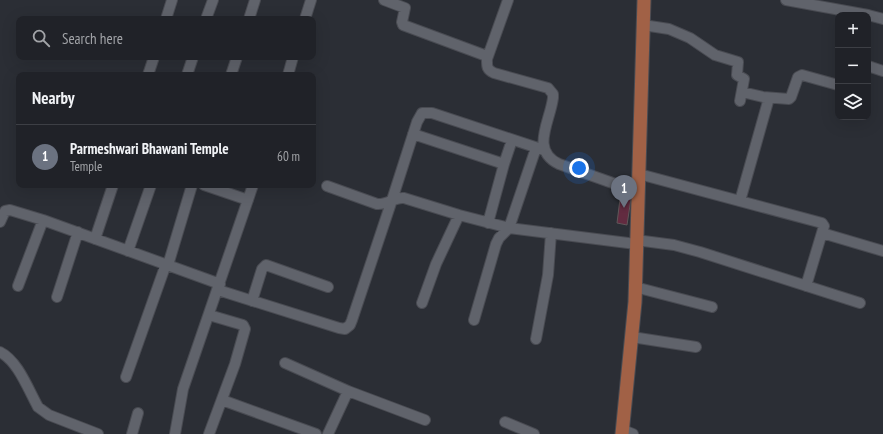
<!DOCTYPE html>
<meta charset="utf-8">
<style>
body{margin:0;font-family:"PT Sans Narrow",sans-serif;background:#2d2f34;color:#f1f3f6}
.controls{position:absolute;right:12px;top:12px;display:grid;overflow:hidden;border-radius:8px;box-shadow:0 4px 16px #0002}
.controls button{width:36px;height:36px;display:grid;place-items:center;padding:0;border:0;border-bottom:1px solid #3d3f45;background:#202228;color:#f1f3f6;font:20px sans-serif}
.you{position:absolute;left:579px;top:168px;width:14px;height:14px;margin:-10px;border:3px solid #fff;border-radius:50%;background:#1a73e8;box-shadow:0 0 0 6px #1a73e833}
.badge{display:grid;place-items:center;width:26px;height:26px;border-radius:50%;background:#2563eb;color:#fff;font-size:13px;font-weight:700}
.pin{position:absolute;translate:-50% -33px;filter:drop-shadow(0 1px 2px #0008)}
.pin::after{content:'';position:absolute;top:21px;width:14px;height:12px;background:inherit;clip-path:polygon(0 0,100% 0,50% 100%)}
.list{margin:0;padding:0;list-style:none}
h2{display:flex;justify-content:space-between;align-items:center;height:52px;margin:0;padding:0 16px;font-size:17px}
h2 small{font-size:13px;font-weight:400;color:#a2a4a8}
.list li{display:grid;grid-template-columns:26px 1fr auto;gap:12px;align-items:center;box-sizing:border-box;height:64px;padding:0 16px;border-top:1px solid #3d3f45}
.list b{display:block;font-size:15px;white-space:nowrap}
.list p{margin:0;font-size:13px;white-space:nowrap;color:#a2a4a8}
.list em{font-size:13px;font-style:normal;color:#a2a4a8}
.icon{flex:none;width:22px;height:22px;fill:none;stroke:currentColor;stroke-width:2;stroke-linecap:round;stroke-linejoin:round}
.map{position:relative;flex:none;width:883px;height:434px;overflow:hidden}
.search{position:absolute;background:#202228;box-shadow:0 4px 16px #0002;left:16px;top:16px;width:300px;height:44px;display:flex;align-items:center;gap:10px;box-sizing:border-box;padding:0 14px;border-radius:8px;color:#a2a4a8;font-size:15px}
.panel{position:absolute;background:#202228;box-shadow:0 4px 16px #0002;left:16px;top:72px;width:300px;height:116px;border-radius:8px}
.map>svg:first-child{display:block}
</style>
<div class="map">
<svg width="883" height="434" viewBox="0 0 883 434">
<rect width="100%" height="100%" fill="#2b2e35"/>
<path fill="#622b40" stroke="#605659" d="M621 191 632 192 627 225 617 223Z"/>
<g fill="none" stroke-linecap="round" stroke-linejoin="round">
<defs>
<path id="minor" d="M384 0 405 8 402 22 403 25 484 55 487 58C487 66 486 69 494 73L548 88 553 94V98C550 122 530 150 559 164L638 192
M786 0 868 15
M868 15 883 19
M166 19 172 0
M206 19 213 0
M249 19 255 0
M305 19 311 0
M643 25 669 29 690 38 715 55 738 62 737 75 744 79 740 101
M487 59 508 0
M868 66 883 71
M148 75 154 57
M187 75 193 57
M231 75 237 57
M288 75 293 57
M742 92 763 97 789 99 791 97 798 77 802 75 838 85
M413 134 504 164
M639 174 822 223 824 226 806 286
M204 185 248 200
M327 186 377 204C387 205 394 197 404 198L459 215 509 228 636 244
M740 201 769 98
M0 222 5 211 10 210 43 220 220 284
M488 223 504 164 512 140
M822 233 883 251
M95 239 113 185
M636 240 674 245 700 252 860 303
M128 251 151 185
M168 265 192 185
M18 286 43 220
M635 287 712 307
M218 290 339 328 345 329 350 325 352 320 392 200 417 122 422 113H432L544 150
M57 297 78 232
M252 301 262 269 266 265 328 287
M422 303 436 264 459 215
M209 315 243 325 245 329 235 364 209 434
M474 320 496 244 499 238 509 228 536 148
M632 337 696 347
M536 339 548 275 551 233
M0 352C18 361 28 389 38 407L49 415 98 434
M285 363 348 391 425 420
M126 377 166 264
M222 400 316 434
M505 422 534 434
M623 430 633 434
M132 434 138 413
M175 434 183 389 253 185
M328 434 348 391"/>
<path id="major" d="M622 434 635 302 644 0"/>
</defs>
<use href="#minor" stroke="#494b52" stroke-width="12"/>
<use href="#major" stroke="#494b52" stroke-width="15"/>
<use href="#minor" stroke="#60636b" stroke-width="10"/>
<use href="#major" stroke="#a16146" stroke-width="13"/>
</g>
</svg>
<div class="controls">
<button>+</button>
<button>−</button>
<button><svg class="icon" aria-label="layers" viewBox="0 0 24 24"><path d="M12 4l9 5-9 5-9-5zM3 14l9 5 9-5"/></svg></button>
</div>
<div class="you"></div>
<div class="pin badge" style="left:624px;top:208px;background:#6b7280">1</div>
<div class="search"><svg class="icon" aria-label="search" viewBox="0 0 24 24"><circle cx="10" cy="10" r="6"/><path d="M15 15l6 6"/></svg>Search here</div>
<section class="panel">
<h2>Nearby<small></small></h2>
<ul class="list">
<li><span class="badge" style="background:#6b7280">1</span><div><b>Parmeshwari Bhawani Temple</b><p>Temple</p></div><em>60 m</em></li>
</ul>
</section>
</div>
